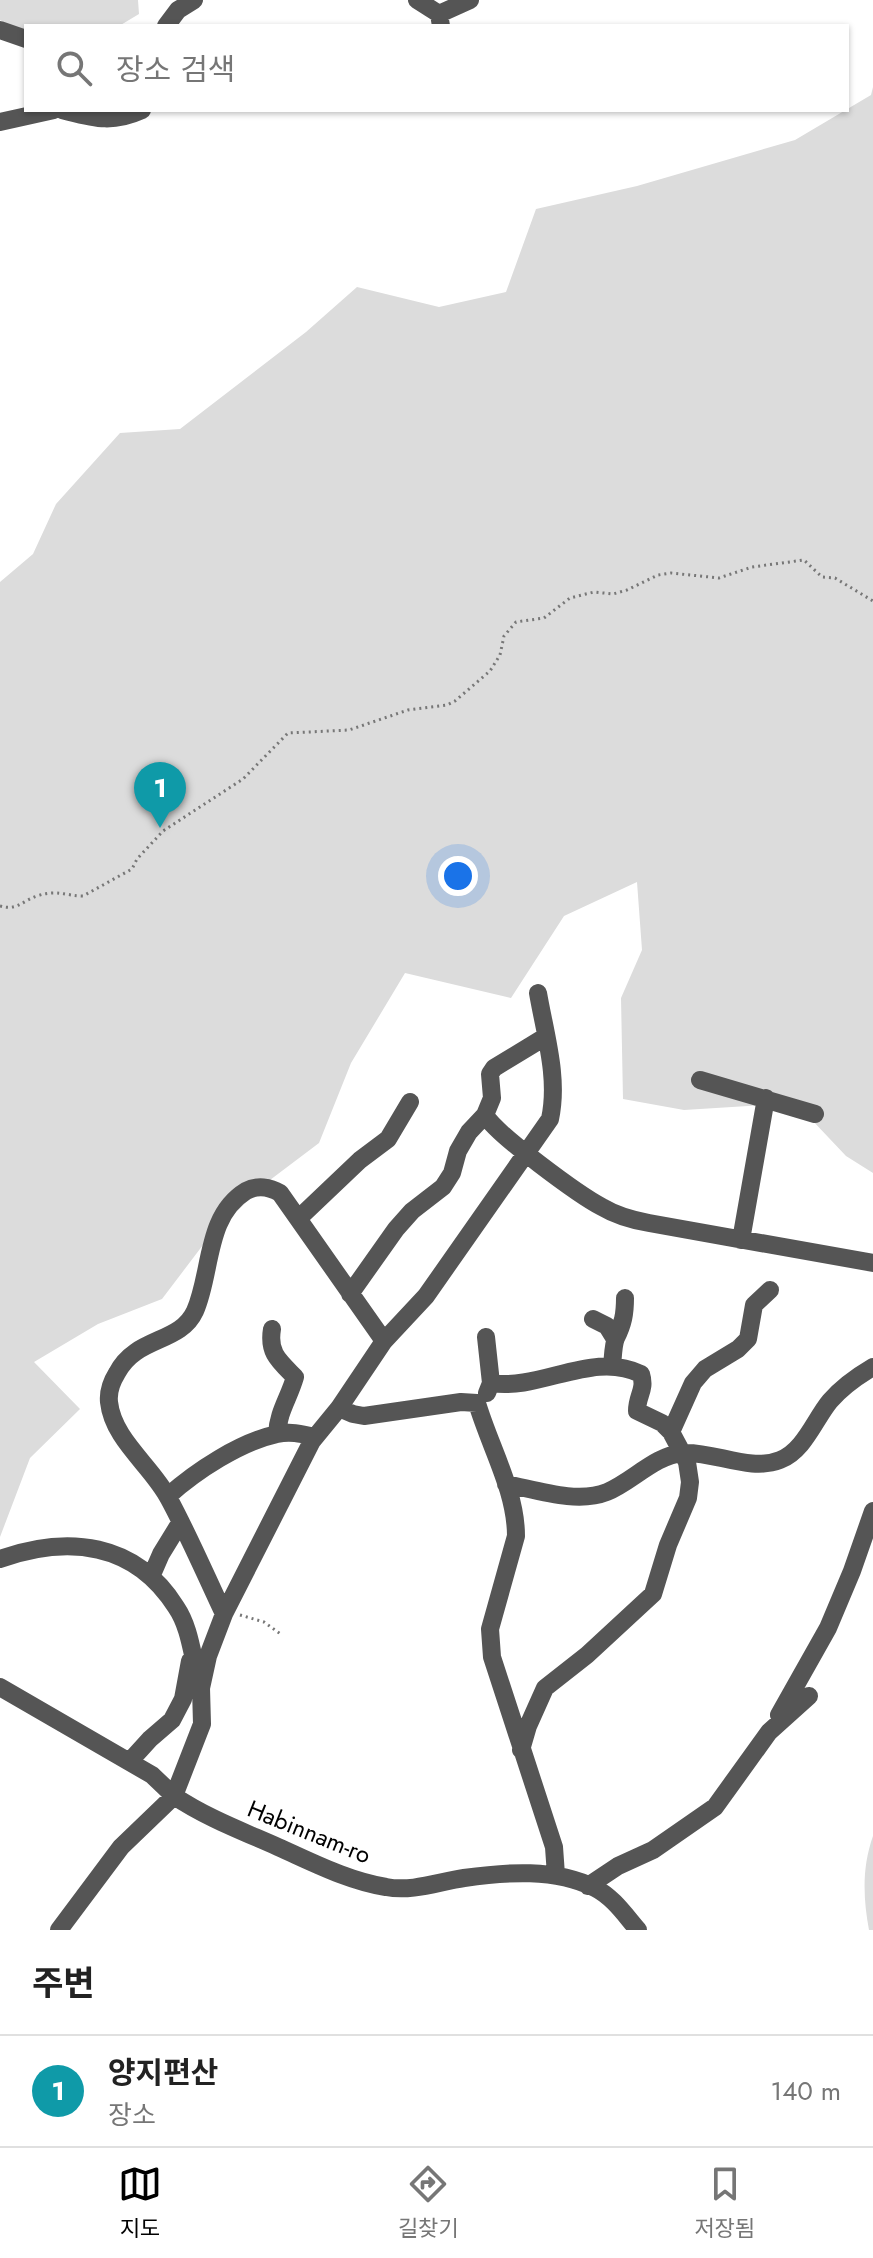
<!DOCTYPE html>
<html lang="ko">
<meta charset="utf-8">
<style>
body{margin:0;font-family:Jost,"Noto Sans KR",sans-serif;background:#f2f2f2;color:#222}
.you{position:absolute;left:458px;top:876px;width:28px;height:28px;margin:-20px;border:6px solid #fff;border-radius:50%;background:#1a73e8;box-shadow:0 0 0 12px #1a73e833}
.badge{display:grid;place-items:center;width:52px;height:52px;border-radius:50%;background:#000;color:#fff;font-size:26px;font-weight:700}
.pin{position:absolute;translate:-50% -66px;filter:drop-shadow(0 2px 4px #0008)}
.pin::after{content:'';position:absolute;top:42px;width:28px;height:24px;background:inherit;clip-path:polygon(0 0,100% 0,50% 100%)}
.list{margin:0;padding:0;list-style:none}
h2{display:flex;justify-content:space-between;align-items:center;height:104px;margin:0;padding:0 32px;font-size:34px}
h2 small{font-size:26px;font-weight:400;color:#767676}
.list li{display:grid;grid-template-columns:52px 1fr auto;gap:24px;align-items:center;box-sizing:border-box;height:112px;padding:0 32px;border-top:2px solid #e0e0e0}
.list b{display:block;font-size:30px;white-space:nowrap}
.list p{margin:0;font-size:26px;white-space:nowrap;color:#767676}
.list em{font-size:26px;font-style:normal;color:#767676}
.icon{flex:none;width:44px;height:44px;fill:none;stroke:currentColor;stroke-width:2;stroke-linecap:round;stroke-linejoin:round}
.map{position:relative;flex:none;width:873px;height:1930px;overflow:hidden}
.search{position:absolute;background:#fff;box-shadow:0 2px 6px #0004;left:24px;right:24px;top:24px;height:88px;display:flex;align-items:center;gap:20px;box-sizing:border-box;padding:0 28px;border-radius:0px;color:#767676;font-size:30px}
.sheet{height:216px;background:#fff}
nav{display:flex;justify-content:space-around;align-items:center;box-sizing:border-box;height:112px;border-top:2px solid #e0e0e0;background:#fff;font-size:22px;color:#767676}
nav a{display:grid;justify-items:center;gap:4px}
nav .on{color:#000}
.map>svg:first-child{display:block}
</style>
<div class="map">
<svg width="873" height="1930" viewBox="0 0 873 1930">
<rect width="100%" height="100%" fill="#fff"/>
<path fill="#dcdcdc" d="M0 0H138L139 14 119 26H26V35L0 20Z
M873 87V1173L846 1156 811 1119 764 1105 684 1110 623 1099 621 998 642 950 637 882 564 916 511 998 405 973 351 1063 319 1143 266 1183 206 1241 162 1299 98 1324 34 1362 80 1409 30 1458 0 1537V582L33 554 56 504 120 433 180 429 306 332 357 287 439 307 506 292 536 209 637 186 795 140 871 95Z
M873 1836V1930H869C863 1898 862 1867 873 1836Z"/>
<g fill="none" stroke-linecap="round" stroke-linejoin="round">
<path stroke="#777" stroke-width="3" stroke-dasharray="2 4" stroke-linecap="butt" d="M0 906C17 911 22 901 37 896 57 889 66 896 83 896L132 869 137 859 163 831 243 779 288 733 349 730 408 710 447 705 455 701 490 671 500 655 504 636 516 622 544 618 570 598 594 592 613 594 627 590 658 575 671 573 719 578 752 567 804 560 822 577 835 578 873 601
M240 1615 264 1622 282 1635"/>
<path stroke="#555" stroke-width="18" d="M417 0 439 14
M166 26 178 10 194 0
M441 26 439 14 470 0
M0 30 26 39
M62 110C94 118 111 124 142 110
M0 122 54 110
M545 1037 494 1068 490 1074 492 1098 485 1115C497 1135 579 1195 602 1207 617 1216 632 1220 649 1223L873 1263
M700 1080 815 1114
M299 1218 360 1160 388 1139 410 1102
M741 1240 766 1098
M350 1294 396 1229 412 1211 443 1187 452 1173 458 1151 469 1132 485 1115
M593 1319 607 1326 615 1339
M272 1329C268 1353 279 1361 295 1377 289 1398 278 1412 277 1434
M486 1337 491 1383 487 1393
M612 1366C613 1358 613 1345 616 1338 623 1324 625 1314 625 1298
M491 1383C541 1391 593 1350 641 1374 646 1390 637 1395 637 1411L662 1423 671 1432 687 1462 690 1482 688 1498 668 1545 653 1594 587 1655 545 1688 528 1726 521 1750
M339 1408 353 1414 364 1416 461 1402 477 1403C490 1447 516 1491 516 1536L490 1629 492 1657 554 1847 556 1875
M671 1432 693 1383 705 1369 738 1349 748 1339 754 1305 770 1290
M506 1484C537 1490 577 1504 607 1492 632 1482 655 1455 683 1453 714 1451 750 1472 780 1460 804 1451 815 1419 830 1401 843 1386 856 1377 873 1367
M168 1496C196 1471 240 1442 277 1434 291 1431 302 1434 315 1437
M0 1559C68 1535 135 1542 176 1607 191 1629 192 1658 200 1684
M151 1577 161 1554 180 1523
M224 1614C206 1576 189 1536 169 1499 152 1466 113 1440 109 1402 108 1392 112 1381 117 1373 136 1336 180 1344 195 1311 212 1273 205 1216 246 1191 257 1185 270 1187 280 1193L384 1341
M0 1687 152 1775 174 1796 202 1724 201 1688 208 1656 224 1614 312 1441 339 1408 384 1341 426 1296 550 1119C559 1078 545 1034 538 993
M779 1715 828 1628 852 1571 873 1511
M130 1761 150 1739 172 1720 183 1699 190 1661
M588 1886 618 1866 653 1850 715 1807 769 1732 809 1696
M59 1930 121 1847 174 1796C207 1818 242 1831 278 1847 312 1862 348 1881 386 1887 412 1892 438 1882 464 1878 506 1872 555 1868 595 1888 613 1897 625 1915 638 1930"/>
</g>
<g text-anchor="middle" stroke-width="7" stroke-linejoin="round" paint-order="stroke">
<g font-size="24" fill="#000" stroke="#fff">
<text transform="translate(309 1832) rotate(22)" y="8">Habinnam-ro</text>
</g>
</g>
</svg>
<div class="you"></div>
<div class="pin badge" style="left:160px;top:828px;background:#0f9aa8">1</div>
<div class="search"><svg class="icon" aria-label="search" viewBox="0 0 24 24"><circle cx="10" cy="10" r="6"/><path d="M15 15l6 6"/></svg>장소 검색</div>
</div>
<section class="sheet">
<h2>주변<small></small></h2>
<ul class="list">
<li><span class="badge" style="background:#0f9aa8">1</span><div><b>양지편산</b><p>장소</p></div><em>140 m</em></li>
</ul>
</section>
<nav>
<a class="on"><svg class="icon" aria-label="map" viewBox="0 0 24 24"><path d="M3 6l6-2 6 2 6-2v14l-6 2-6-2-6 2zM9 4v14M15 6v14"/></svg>지도</a>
<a><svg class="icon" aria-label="directions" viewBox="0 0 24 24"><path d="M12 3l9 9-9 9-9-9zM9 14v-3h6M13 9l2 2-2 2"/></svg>길찾기</a>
<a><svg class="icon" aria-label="saved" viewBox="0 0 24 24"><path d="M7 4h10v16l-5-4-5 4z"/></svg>저장됨</a>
</nav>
